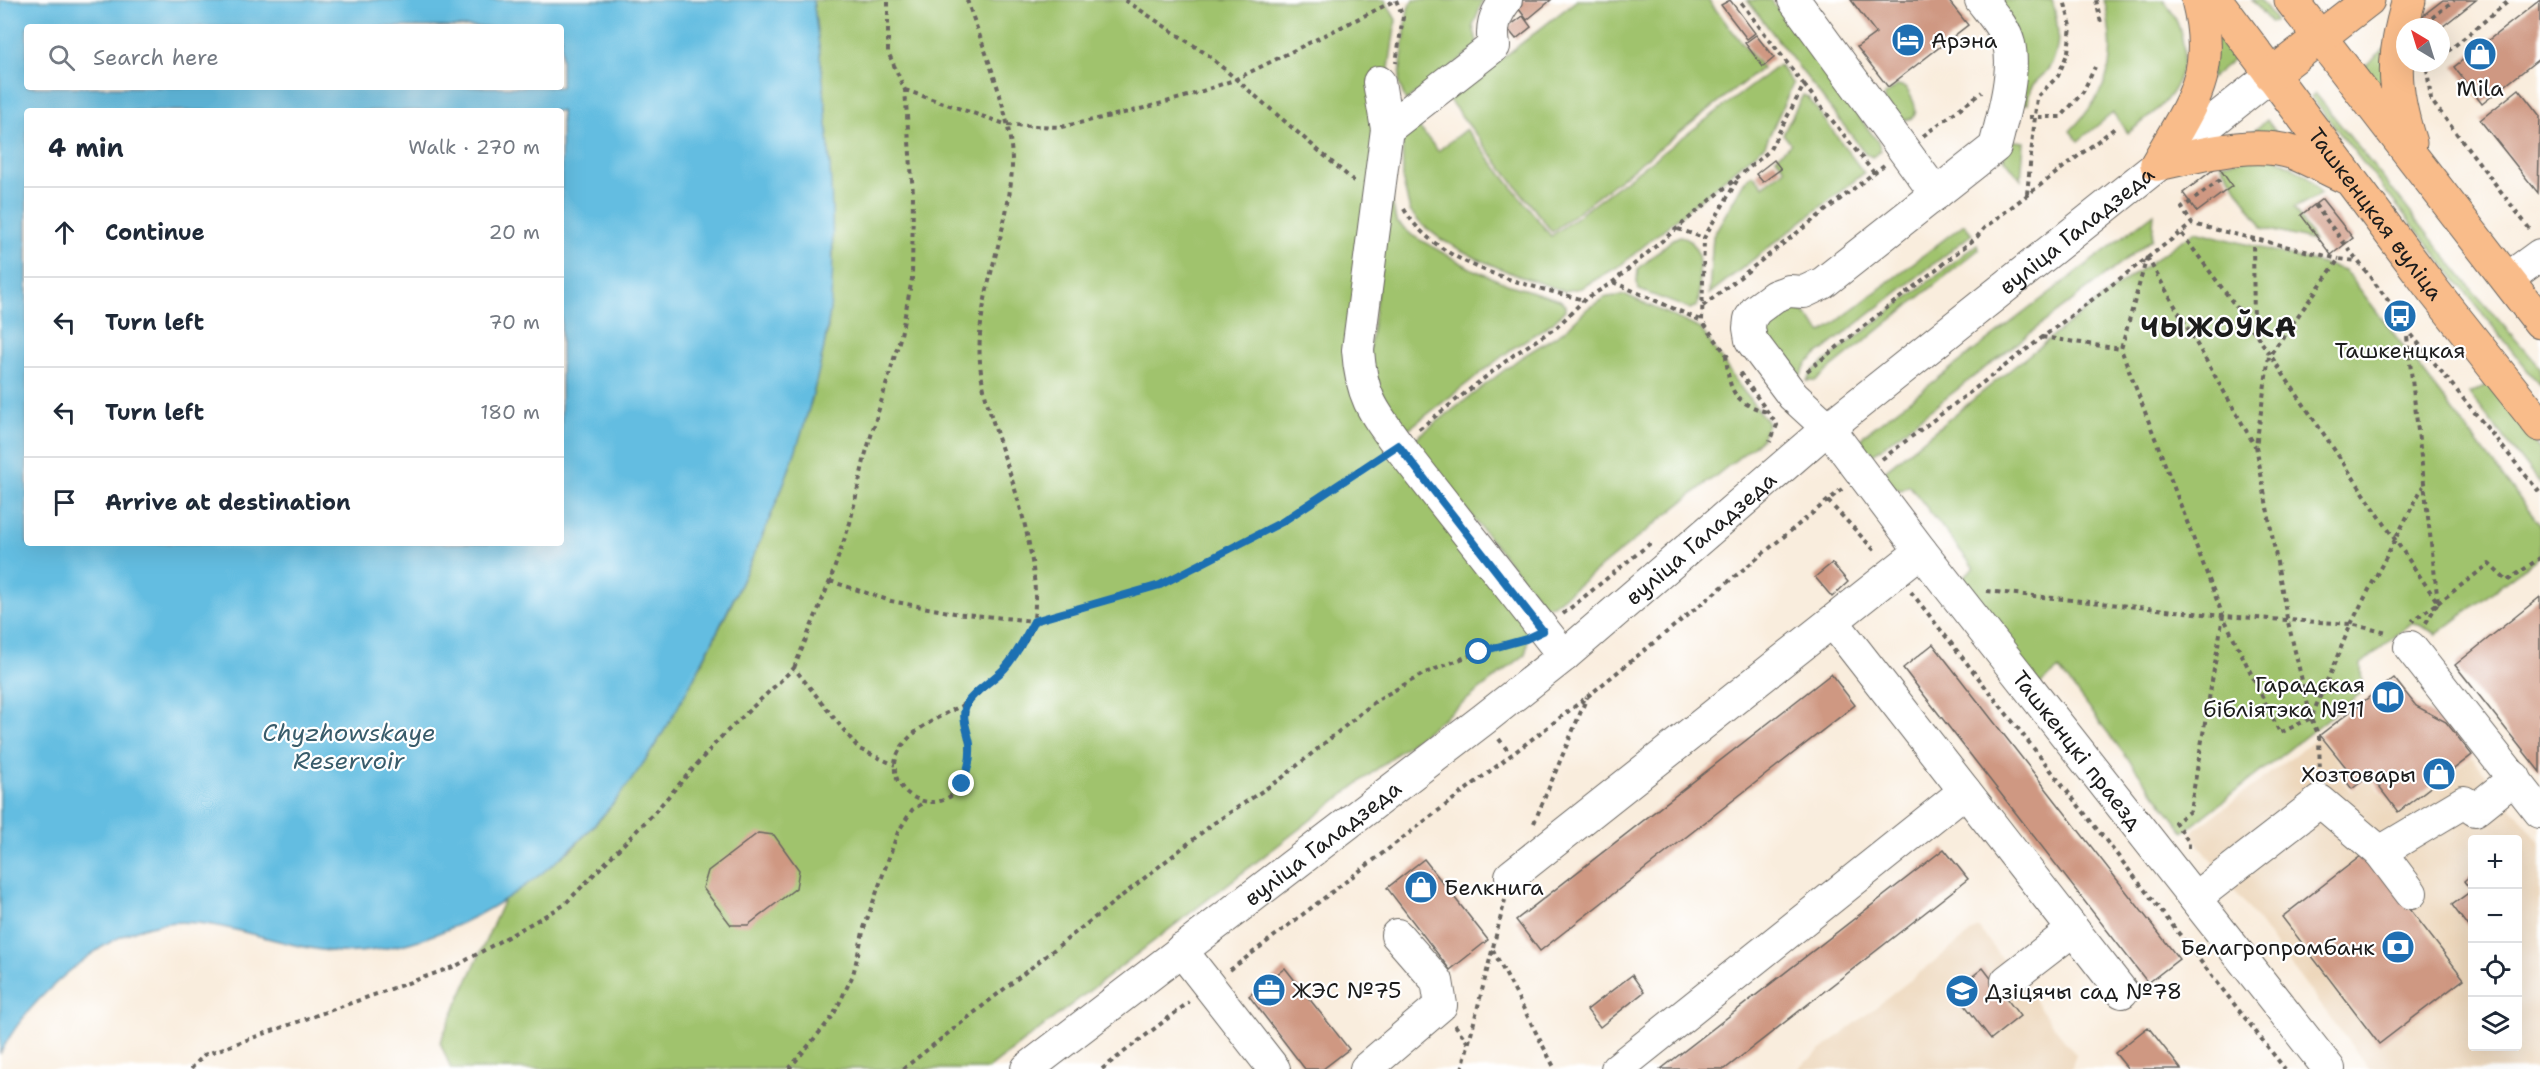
<!DOCTYPE html>
<meta charset="utf-8">
<style>
body{margin:0;font-family:"Shantell Sans",sans-serif;background:#f2f2f3;color:#1f2937}
.controls{position:absolute;right:18px;bottom:18px;display:grid;overflow:hidden;border-radius:6px;box-shadow:0 6px 24px #0002}
.controls button{width:54px;height:54px;display:grid;place-items:center;padding:0;border:0;border-bottom:2px solid #e0e1e3;background:#fff;color:#1f2937;font:30px sans-serif}
.compass{position:absolute;left:2396px;top:18px;width:54px;height:54px;border-radius:50%;background:#fff;box-shadow:0 6px 24px #0002;rotate:322deg}
.stop{position:absolute;width:18px;height:18px;margin:-14px;border:4px solid #1f6fb2;border-radius:50%;background:#fff}
.stop.end{background:#1f6fb2;border-color:#fff;box-shadow:0 2px 6px #0008}
.list{margin:0;padding:0;list-style:none}
h2{display:flex;justify-content:space-between;align-items:center;height:78px;margin:0;padding:0 24px;font-size:26px}
h2 small{font-size:20px;font-weight:400;color:#747a83}
.list li{display:grid;grid-template-columns:39px 1fr auto;gap:18px;align-items:center;box-sizing:border-box;height:90px;padding:0 24px;border-top:2px solid #e0e1e3}
.list b{display:block;font-size:22px;white-space:nowrap}
.list em{font-size:20px;font-style:normal;color:#747a83}
.icon{flex:none;width:33px;height:33px;fill:none;stroke:currentColor;stroke-width:2;stroke-linecap:round;stroke-linejoin:round}
.map{position:relative;flex:none;width:2540px;height:1069px;overflow:hidden}
.search{position:absolute;background:#fff;box-shadow:0 6px 24px #0002;left:24px;top:24px;width:540px;height:66px;display:flex;align-items:center;gap:15px;box-sizing:border-box;padding:0 21px;border-radius:6px;color:#747a83;font-size:22px}
.panel{position:absolute;background:#fff;box-shadow:0 6px 24px #0002;left:24px;top:108px;width:540px;height:438px;border-radius:6px}
.map>svg:first-child{display:block}
</style>
<div class="map">
<svg width="2540" height="1069" viewBox="0 0 2540 1069">
<rect width="100%" height="100%" fill="#fff"/>
<filter id="ink" filterUnits="userSpaceOnUse"><feTurbulence type="fractalNoise" baseFrequency=".0167" numOctaves="2"/><feDisplacementMap in="SourceGraphic" scale="12" xChannelSelector="R" yChannelSelector="G"/><feConvolveMatrix kernelMatrix="1 2 1 2 8 2 1 2 1" color-interpolation-filters="sRGB"/></filter>
<filter id="wash" filterUnits="userSpaceOnUse"><feTurbulence type="fractalNoise" baseFrequency=".008" numOctaves="4" result="noise"/><feDisplacementMap in="SourceGraphic" scale="24" xChannelSelector="R" yChannelSelector="G"/><feGaussianBlur stdDeviation="1.35" result="paint"/><feColorMatrix in="noise" values="0 0 0 0 0 0 0 0 0 0 0 0 0 0 0 0 0 1.4 0 .05"/><feComposite in="paint" operator="in"/></filter>
<g filter="url(#wash)">
<rect width="100%" height="100%" fill="#f9eddd"/>
<path fill="#edd7bb" fill-rule="evenodd" d="M2319 736 2347 771 2340 778 2351 791 2370 779 2399 813 2472 757 2540 843V1069H2369L2223 875 2190 834ZM2472 840H2518V1046H2472Z
M1978 927 2076 1055 2071 1069H1797Z"/>
<path fill="#a0c36d" stroke="#5e7044" stroke-width="1.5" d="M813 0H1385L1396 20 1348 349 1528 631 1526 654 988 1069H451L440 1042 504 900 572 849 603 816 650 753 700 667 731 605 763 535 791 464 812 399 828 328 833 254 826 108Z
M1414 0H1483L1473 26 1478 46 1406 101 1399 83 1408 8Z
M1577 0H1708L1762 68 1552 232 1449 100Z
M1747 0H1771L1878 142 1881 151 1872 157 1865 153Z
M1994 0H2052C2058 22 2063 50 2048 69 2036 86 2030 78 2028 104L2013 103Z
M2104 0H2164C2187 31 2192 68 2167 99 2156 113 2141 123 2128 133L2113 113 2078 141 2070 131C2101 99 2116 73 2109 27 2108 18 2107 8 2104 0Z
M2252 0H2261L2275 19V21L2270 22Z
M2217 34 2235 58 2210 79Z
M2389 45 2387 99 2362 68Z
M1779 65 1793 84 1765 145 1621 265 1581 288 1564 291 1513 274 1476 258 1442 240 1420 223 1410 211 1403 182 1402 126 1414 121 1438 151 1466 129 1551 236Z
M1898 85 1905 87C1913 98 1926 121 1901 120L1884 101V96Z
M2315 93 2474 292 2540 367V386L2311 97Z
M1803 95 1808 97 1864 173 1709 294 1713 236 1744 182 1753 174 1763 186 1785 169 1776 157 1791 144 1783 134Z
M2267 120 2285 145 2238 143Z
M2007 140 2024 142 2021 180 2004 158Z
M2269 154 2307 175 2321 194 2294 208 2314 241 2263 228 2221 164Z
M1391 196 1396 221 1413 236 1472 269 1507 284 1560 300 1565 305V310L1552 323 1513 348 1411 427 1404 429 1395 424 1368 359Z
M2154 213 2152 239 1867 459 1858 445 1864 435Z
M1964 224 1972 234 1807 363 1801 375 1795 379 1764 332C1766 323 1769 317 1777 312 1799 297 1808 319 1822 333Z
M2196 231 2345 270 2540 525V556L2437 634 2413 622 2361 664 2362 692 2184 832 2059 669 2039 685 1956 582 1974 568 1909 485 1902 490 1884 485 1878 476C1983 393 2085 305 2196 231Z
M1680 236C1706 241 1698 278 1699 299L1697 306 1690 309 1639 290 1637 282 1638 269 1673 239Z
M1977 244 1978 250 1815 381H1807L1814 370Z
M1626 295 1701 329 1735 380 1768 423 1762 439 1553 605 1545 606 1413 445 1415 439 1520 358 1564 331 1588 308 1606 297Z
M2489 384 2540 450V484L2469 393Z"/>
<path fill="#64bde1" stroke="#406c7e" stroke-width="1.5" fill-rule="evenodd" d="M0 0H813C823 71 830 141 832 212 833 251 834 292 827 330 809 437 764 538 716 634 685 697 651 761 604 814 554 872 483 922 409 943 386 949 362 954 339 952 233 942 178 883 77 965 47 989 17 1019 0 1054ZM27 27H561V87H27ZM27 111H561V543H27Z"/>
<g id="blocks">
<path fill="#cf9882" d="M1522 0H1551L1527 20 1516 5Z
M1730 0 1755 33 1747 39 1721 5Z
M1851 0H1948L1968 25 1888 87 1857 47 1876 33Z
M2443 0H2476L2442 27H2429L2421 17Z
M2540 0V58L2482 104 2454 67Z
M1523 16 1531 27 1516 39 1507 28Z
M1756 35 1774 58 1763 67 1745 43Z
M2519 89 2540 116 2538 193 2480 120Z
M1774 160 1781 169 1763 182 1756 174Z
M2218 166 2232 186 2197 212 2183 193Z
M2322 199 2353 238 2331 255 2301 215Z
M1832 563 1848 582 1832 597 1815 577Z
M2540 597V772L2455 665Z
M1933 644 2179 959 2148 983 1903 668Z
M1831 674 1855 705 1540 951 1516 920Z
M2394 678 2416 706 2446 722 2472 755 2398 812 2370 775 2352 789 2342 776 2349 771 2320 735Z
M758 833 774 835 799 870 796 888 748 925H731L703 888 708 871Z
M1944 849 1968 879 1725 1069H1661Z
M2366 852 2464 979 2379 1044 2282 917Z
M1424 859 1488 940 1450 970 1387 888Z
M2472 874V932L2452 905 2471 891 2464 881Z
M1285 968 1349 1049 1323 1069H1305L1249 996Z
M1983 968 2020 1016 1991 1039 1954 991Z
M1632 975 1644 992 1600 1027 1587 1010Z
M2148 1027 2181 1069H2128L2115 1053Z"/>
</g>
</g>
<g filter="url(#ink)">
<use href="#blocks" fill-opacity="0" stroke="#696560" stroke-width="1.5"/>
<g fill="none" stroke-linecap="round" stroke-linejoin="round">
<defs>
<g id="minor">
<path d="M1794 0 1936 194"/>
<path id="s1" d="M1981 0C1991 13 2005 28 2009 44 2016 73 2002 119 1995 147L1823 283 1804 292 1789 291 1775 296 1756 310 1750 319 1749 328 1751 340 1793 396 1828 428 1921 551 2329 1069"/>
<path d="M1379 82 1387 129 1358 350C1361 395 1372 410 1398 445L1564 656"/>
<path d="M1387 129 1494 46C1491 27 1494 16 1506 0"/>
<path d="M2507 279 2540 255"/>
<path d="M1833 622 2122 992"/>
<path d="M2410 647 2540 812"/>
<path d="M2380 852 2411 893"/>
<path d="M1511 876 1921 551"/>
<path d="M2195 898 2320 801 2380 852 2464 802 2475 810 2515 778"/>
<path d="M1181 950 1274 1069"/>
<path d="M2007 981 2073 930"/>
<path id="s2" d="M1027 1069 1484 719 1564 656 1828 428 2271 75"/>
<path d="M1366 1069 1441 1005 1437 981 1397 935"/>
<path d="M1617 1069 1965 791"/>
</g>
<g id="major">
<path id="s3" d="M2216 0 2433 290 2540 425"/>
<path d="M2291 0 2540 322"/>
<path d="M2409 0C2392 57 2392 86 2410 143"/>
<path d="M2271 75 2368 0"/>
<path d="M2157 164C2197 156 2254 139 2294 153 2311 160 2328 169 2345 177"/>
<path d="M2157 164C2192 102 2217 74 2198 0"/>
</g>
</defs>
<use href="#minor" stroke="#696560" stroke-width="34"/>
<use href="#major" stroke="#696560" stroke-width="35"/>
<path stroke="#696560" stroke-width="4" stroke-dasharray="4.5 4.5" stroke-linecap="butt" d="M967 0C983 48 1013 116 1012 166 1010 232 975 295 980 362 982 392 993 421 1002 450 1019 499 1040 566 1034 618 1031 648 989 683 968 702
M1125 0 1208 55 1355 182
M2096 0 2101 23
M2432 18 2454 0
M2441 57 2510 0
M2434 63 2427 69 2431 100 2532 232
M1804 85 1874 173
M905 90 1008 125 1061 127 1133 111 1188 96 1234 80 1396 0 1403 17 1396 63
M2029 117H2061L2083 92 2095 67
M1923 136 1982 92
M2220 180 2182 208 2192 224 2339 259
M2027 194 2037 97 2058 76 2068 52 2071 26 2064 0
M2315 205 2400 316 2406 328 2540 493
M1404 209C1437 266 1524 284 1584 300
M1678 229 1704 238
M2182 234 2254 331 2438 603 2424 626
M2253 237 2254 330
M2147 257 2121 349 2223 616 2280 733 2311 718 2351 624 2423 486
M2147 257 2255 446
M1613 282 1702 321
M1703 306 1884 165
M2400 316 2414 305
M2406 328 2438 603 2412 621
M2042 337 2121 349
M1726 355C1729 390 1732 402 1767 412
M1728 357 1702 321 1704 238 1739 177
M1807 371 1977 237 1984 228 2115 128
M1740 373 1777 425 1770 442
M1419 429 1515 354 1557 327 1584 300 1613 282 1769 151 1804 85 1739 0
M1882 459 2192 224
M1828 501 1877 553
M830 581 891 601 954 613 1034 621 1160 585 1282 522 1376 459
M1987 591 2223 616 2351 624 2387 633
M1911 592 2285 1069
M2438 603 2489 564 2507 581 2540 558
M1563 614 1653 541
M794 668 830 581 850 523 865 456 901 335 912 279 913 193 905 90 888 52V0
M968 702C960 730 978 755 963 782 937 828 872 786 903 745 917 725 947 714 968 702Z
M1499 739 1511 755
M2320 776 2319 736 2311 718 2287 618 2256 446 2269 356 2339 259 2357 261
M1534 823 1587 697
M2189 848V842L2175 822 2190 811 2223 616
M1493 950 1555 1069
M1230 970 1587 697 1842 489
M1455 1025 1468 1043
M191 1069 204 1055 456 966 564 905 652 815 720 738 794 668 859 749 895 765
M789 1069 833 1016 853 975 864 928 898 832 912 810 923 803
M903 1069 1214 823 1282 778 1377 700 1425 673 1479 652 1519 641
M1102 1069 1189 1002
M1462 1069 1505 900"/>
<use href="#minor" stroke="#fff" stroke-width="32"/>
<use href="#major" stroke="#f9bc8a" stroke-width="33"/>
</g>
</g>
<g fill="none" stroke-linecap="round" stroke-linejoin="round" filter="url(#ink)">
<path stroke="#1f6fb2" stroke-width="8" d="M962 784C968 770 971 759 970 744 968 730 960 717 967 703 975 690 994 680 1005 668 1017 654 1025 638 1034 621L1160 585 1282 522 1398 445 1543 631 1526 639 1479 652"/>
</g>
<defs>
<symbol id="hotel-disc" viewBox="-11 -11 22 22"><circle r="9.5" fill="#1f6fb2" stroke="#fff"/><path d="M-6-4.5h1.5V1H6V5H4.5V3h-9V5H-6ZM-4 0a1.8 1.8 0 1 1 3.6 0ZM.5 0V-2.5h3Q6-2.5 6 0Z" fill="#fff"/></symbol>
<symbol id="shop-disc" viewBox="-11 -11 22 22"><circle r="9.5" fill="#1f6fb2" stroke="#fff"/><path d="M-5-2.5h2.3a2.7 3.5 0 0 1 5.4 0H5L5.5 6h-11ZM-1.5-2.5h3a1.5 2.3 0 0 0-3 0Z" fill="#fff"/></symbol>
<symbol id="bus-disc" viewBox="-11 -11 22 22"><circle r="9.5" fill="#1f6fb2" stroke="#fff"/><path d="M-5-6H5V4H4V6H2V4H-2V6H-4V4H-5ZM-3.5-4V0h7V-4ZM-3.5 1.2v1.5H-2V1.2ZM2 1.2v1.5H3.5V1.2Z" fill="#fff"/></symbol>
<symbol id="library-disc" viewBox="-11 -11 22 22"><circle r="9.5" fill="#1f6fb2" stroke="#fff"/><path d="M-6-4Q-3-5.5-.7-3.5V5Q-3 3-6 4ZM6-4Q3-5.5 .7-3.5V5Q3 3 6 4Z" fill="#fff"/></symbol>
<symbol id="bank-disc" viewBox="-11 -11 22 22"><circle r="9.5" fill="#1f6fb2" stroke="#fff"/><path d="M-6-4H6V4H-6ZM0-2.3a2.3 2.3 0 1 0 0 4.6a2.3 2.3 0 1 0 0-4.6Z" fill="#fff"/></symbol>
<symbol id="office-disc" viewBox="-11 -11 22 22"><circle r="9.5" fill="#1f6fb2" stroke="#fff"/><path d="M-6-3h4V-5.5h4V-3h4V5H-6ZM-1-4.5V-3h2v-1.5ZM-6 0V1H6V0Z" fill="#fff"/></symbol>
<symbol id="school-disc" viewBox="-11 -11 22 22"><circle r="9.5" fill="#1f6fb2" stroke="#fff"/><path d="M0-5L7-2L0 1L-7-2ZM-4 1L0 2.5L4 1V4Q0 6-4 4Z" fill="#fff"/></symbol>
</defs>
<g fill-rule="evenodd">
<use href="#hotel-disc" x="1889" y="21" width="38" height="38"/>
<use href="#shop-disc" x="2461" y="35" width="38" height="38"/>
<use href="#bus-disc" x="2381" y="297" width="38" height="38"/>
<use href="#library-disc" x="2369" y="678" width="38" height="38"/>
<use href="#shop-disc" x="2420" y="755" width="38" height="38"/>
<use href="#shop-disc" x="1402" y="868" width="38" height="38"/>
<use href="#bank-disc" x="2379" y="928" width="38" height="38"/>
<use href="#office-disc" x="1250" y="971" width="38" height="38"/>
<use href="#school-disc" x="1943" y="972" width="38" height="38"/>
</g>
<g text-anchor="middle" stroke-width="4.5" stroke-linejoin="round" paint-order="stroke">
<g font-size="22" fill="#1c1c1c" stroke="#fff" text-anchor="start">
<text x="1931" y="48">Арэна</text>
<text x="2480" y="96" text-anchor="middle">Mila</text>
<text x="2400" y="358" text-anchor="middle">Ташкенцкая</text>
<text x="2365" y="692" text-anchor="end">Гарадская<tspan x="2365" dy="25">бібліятэка №11</tspan></text>
<text x="2416" y="782" text-anchor="end">Хозтовары</text>
<text x="1444" y="895">Белкнига</text>
<text x="2375" y="955" text-anchor="end">Белагропромбанк</text>
<text x="1292" y="998">ЖЭС №75</text>
<text x="1985" y="999">Дзіцячы сад №78</text>
</g>
<g font-size="22" fill="#1c1c1c" stroke="#fff">
<text dy="8" stroke="none"><textPath href="#s3" startOffset="267">Ташкенцкая вуліца</textPath></text>
<text dy="8" stroke="none"><textPath href="#s2" startOffset="1344">вуліца Галадзеда</textPath></text>
<text dy="8" stroke="none"><textPath href="#s2" startOffset="858">вуліца Галадзеда</textPath></text>
<text dy="8" stroke="none"><textPath href="#s1" startOffset="1008">Ташкенцкі праезд</textPath></text>
<text dy="8" stroke="none"><textPath href="#s2" startOffset="372">вуліца Галадзеда</textPath></text>
</g>
<g font-size="24" font-style="italic" fill="#395c6b" stroke="#fff">
<text x="349" y="741">Chyzhowskaye<tspan x="349" dy="28">Reservoir</tspan></text>
</g>
<g font-size="28" font-weight="bold" letter-spacing="1.5" fill="#1c1c1c" stroke="#fff">
<text x="2219" y="337">ЧЫЖОЎКА</text>
</g>
</g>
</svg>
<div class="controls">
<button>+</button>
<button>−</button>
<button><svg class="icon" aria-label="locate" viewBox="0 0 24 24"><circle cx="12" cy="12" r="6"/><path d="M12 2v4M12 18v4M2 12h4M18 12h4"/></svg></button>
<button><svg class="icon" aria-label="layers" viewBox="0 0 24 24"><path d="M12 4l9 5-9 5-9-5zM3 14l9 5 9-5"/></svg></button>
</div>
<svg class="compass" viewBox="-18 -18 36 36"><path d="M0-13l5 13h-10z" fill="#e53935"/><path d="M0 13l5-13h-10z" fill="#747a83"/></svg>
<div class="stop" style="left:1479px;top:652px"></div>
<div class="stop end" style="left:962px;top:784px"></div>
<div class="search"><svg class="icon" aria-label="search" viewBox="0 0 24 24"><circle cx="10" cy="10" r="6"/><path d="M15 15l6 6"/></svg>Search here</div>
<section class="panel">
<h2>4 min<small>Walk · 270 m</small></h2>
<ul class="list">
<li><svg class="icon" aria-label="ahead" viewBox="0 0 24 24"><path d="M12 20V5M6 11l6-6 6 6"/></svg><div><b>Continue</b></div><em>20 m</em></li>
<li><svg class="icon" aria-label="left" viewBox="0 0 24 24"><path d="M17 20v-9H6M10 6l-5 5 5 5"/></svg><div><b>Turn left</b></div><em>70 m</em></li>
<li><svg class="icon" aria-label="left" viewBox="0 0 24 24"><path d="M17 20v-9H6M10 6l-5 5 5 5"/></svg><div><b>Turn left</b></div><em>180 m</em></li>
<li><svg class="icon" aria-label="arrive" viewBox="0 0 24 24"><path d="M6 21V4h12l-3 4 3 4H6"/></svg><div><b>Arrive at destination</b></div></li>
</ul>
</section>
</div>
